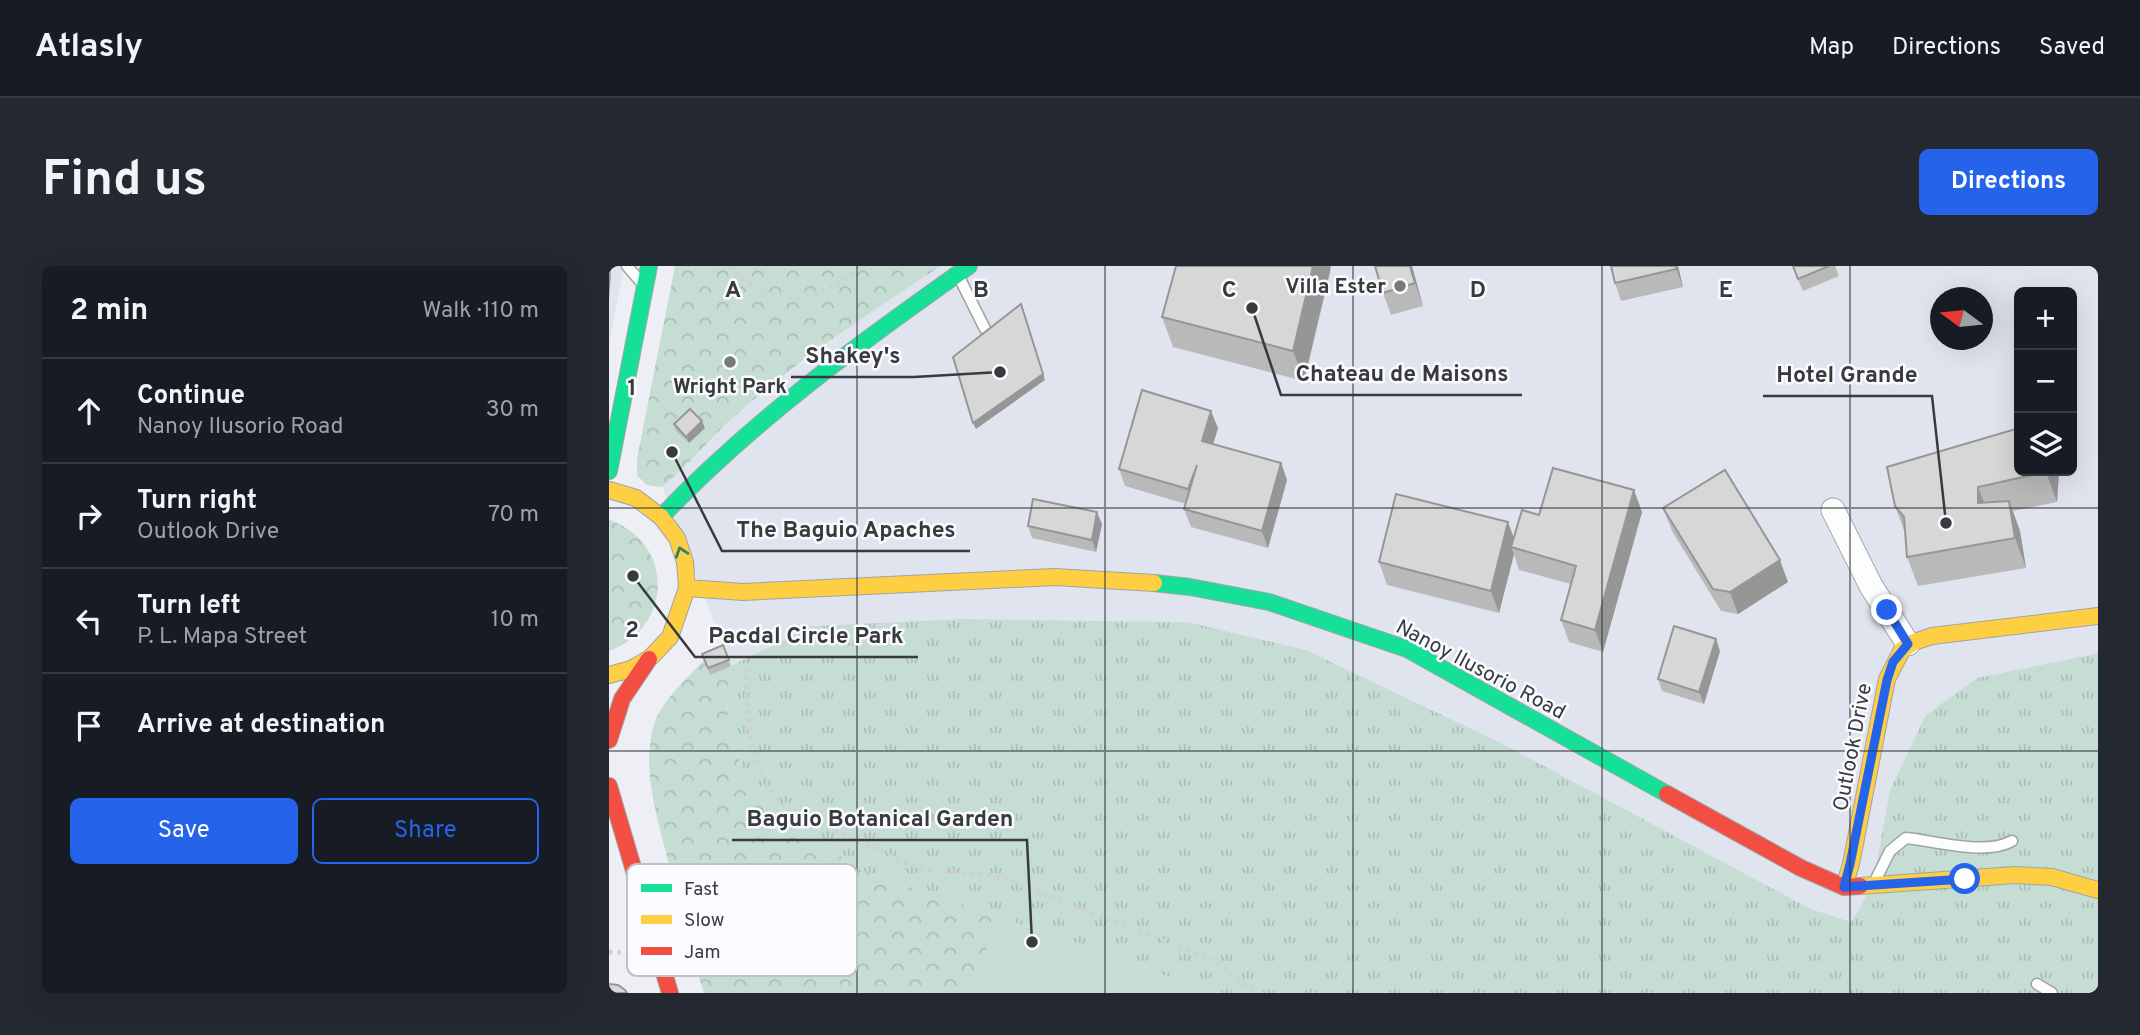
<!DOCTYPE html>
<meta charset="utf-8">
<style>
body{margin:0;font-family:Overpass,sans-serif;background:#242831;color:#f1f3f6}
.controls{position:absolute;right:21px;top:21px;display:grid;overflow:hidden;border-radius:10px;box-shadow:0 7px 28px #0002}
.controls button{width:63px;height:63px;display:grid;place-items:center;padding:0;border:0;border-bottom:2px solid #363941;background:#171b24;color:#f1f3f6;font:35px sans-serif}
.compass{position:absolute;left:1321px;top:21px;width:63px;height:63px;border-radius:50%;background:#171b24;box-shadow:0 7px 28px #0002;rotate:285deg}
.stop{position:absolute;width:21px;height:21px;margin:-16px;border:5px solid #2563eb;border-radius:50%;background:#fff}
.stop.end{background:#2563eb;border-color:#fff;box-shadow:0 2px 7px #0008}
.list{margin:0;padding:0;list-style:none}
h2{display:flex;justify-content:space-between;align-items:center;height:91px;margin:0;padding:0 28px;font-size:30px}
h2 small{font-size:23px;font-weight:400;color:#9ea1a6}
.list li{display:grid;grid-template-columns:46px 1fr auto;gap:21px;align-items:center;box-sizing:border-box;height:105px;padding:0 28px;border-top:2px solid #363941}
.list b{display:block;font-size:26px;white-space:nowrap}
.list p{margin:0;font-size:23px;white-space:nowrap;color:#9ea1a6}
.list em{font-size:23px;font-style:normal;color:#9ea1a6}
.actions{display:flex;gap:14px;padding:21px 28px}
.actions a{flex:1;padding:16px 0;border:2px solid #2563eb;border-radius:10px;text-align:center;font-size:24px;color:#2563eb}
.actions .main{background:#2563eb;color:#fff}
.icon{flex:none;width:38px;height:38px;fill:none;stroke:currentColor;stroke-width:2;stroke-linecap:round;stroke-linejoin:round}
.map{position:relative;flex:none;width:1489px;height:727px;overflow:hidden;border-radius:10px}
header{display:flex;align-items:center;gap:42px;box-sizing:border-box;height:98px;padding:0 35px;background:#171b24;border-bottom:2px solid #363941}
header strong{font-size:33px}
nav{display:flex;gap:38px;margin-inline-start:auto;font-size:24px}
.intro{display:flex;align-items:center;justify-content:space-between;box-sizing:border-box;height:168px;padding:0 42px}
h1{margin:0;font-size:49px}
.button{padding:18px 32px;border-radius:10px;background:#2563eb;color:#fff;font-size:24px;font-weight:700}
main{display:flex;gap:42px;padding:0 42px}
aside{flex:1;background:#171b24;border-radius:10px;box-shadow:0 7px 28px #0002}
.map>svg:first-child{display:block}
</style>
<header>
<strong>Atlasly</strong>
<nav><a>Map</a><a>Directions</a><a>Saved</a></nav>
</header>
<div class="intro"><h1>Find us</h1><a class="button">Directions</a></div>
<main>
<aside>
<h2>2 min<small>Walk · 110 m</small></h2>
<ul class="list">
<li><svg class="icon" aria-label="ahead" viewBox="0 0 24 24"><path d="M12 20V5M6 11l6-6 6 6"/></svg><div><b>Continue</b><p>Nanoy Ilusorio Road</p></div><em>30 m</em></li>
<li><svg class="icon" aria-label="right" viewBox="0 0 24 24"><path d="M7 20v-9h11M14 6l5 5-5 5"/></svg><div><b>Turn right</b><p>Outlook Drive</p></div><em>70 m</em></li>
<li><svg class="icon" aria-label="left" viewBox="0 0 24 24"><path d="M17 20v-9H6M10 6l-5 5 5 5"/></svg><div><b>Turn left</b><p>P. L. Mapa Street</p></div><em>10 m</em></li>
<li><svg class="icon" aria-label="arrive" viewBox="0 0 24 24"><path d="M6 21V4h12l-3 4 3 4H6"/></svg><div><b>Arrive at destination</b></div></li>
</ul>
<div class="actions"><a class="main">Save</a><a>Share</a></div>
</aside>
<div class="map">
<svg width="1489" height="727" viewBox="0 0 1489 727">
<defs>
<pattern id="grass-tufts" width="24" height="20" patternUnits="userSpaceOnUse" patternTransform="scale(1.75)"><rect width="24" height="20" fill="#c6ddd4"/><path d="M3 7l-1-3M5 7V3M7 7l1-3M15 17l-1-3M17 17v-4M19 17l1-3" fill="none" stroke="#abbeb7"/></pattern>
<pattern id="forest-crowns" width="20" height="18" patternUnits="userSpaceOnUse" patternTransform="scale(1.75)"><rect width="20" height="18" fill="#c6ddd4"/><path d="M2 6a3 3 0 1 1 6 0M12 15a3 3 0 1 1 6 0" fill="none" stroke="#abbeb7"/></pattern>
</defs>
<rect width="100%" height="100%" fill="#eeeff4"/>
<path fill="#e0e4ef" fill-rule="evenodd" d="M0 0H15L0 79Z
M332 0H1489V387L1368 412 1264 619 1242 656 1202 643 896 479 697 384 579 356 353 353 202 360 122 400 53 221 71 206 133 143 258 48ZM1410 26H1463V205H1410ZM1332 32H1374V74H1332Z"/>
<path fill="url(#grass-tufts)" d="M353 353 579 356 697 384 896 479 1202 643 1242 656 1264 619 1281 524 1317 449 1368 412 1489 387V727H592L535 700 251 604 147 532 117 461 122 400 202 360Z"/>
<path fill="url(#forest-crowns)" d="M66 0H332C264 44 196 90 135 142 106 166 83 197 53 221L38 219 28 209V193Z
M0 254C66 276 64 362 0 385Z
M95 394 101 408 122 400 117 461 147 532 251 604 393 652 357 727H95C81 686 71 645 61 603 51 559 32 507 44 462 52 434 77 414 95 394Z"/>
<path fill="#c6ddd4" d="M393 652 535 700 592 727H357Z"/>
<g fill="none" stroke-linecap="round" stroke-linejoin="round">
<defs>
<path id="lane" d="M18 0 31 15
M350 11 376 63
M1267 613 1281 585 1297 572C1326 575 1377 590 1403 575
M1428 718 1443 727"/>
<path id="street" d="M1224 244 1262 320 1299 378"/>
<path id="fast" d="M0 205 40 0
M52 251C144 154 251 77 360 0
M545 317 581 321 660 336 798 383 1058 528"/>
<path id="slow" d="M0 224 27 232 52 251 68 272 76 296 78 322 61 371 41 392 22 403 0 409
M78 322 134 326 446 311 545 317
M1251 620 1406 609 1443 611 1489 624
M1235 621 1242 598 1278 413 1293 384 1305 376 1323 370 1489 350"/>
<path id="jam" d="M0 474 13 433 40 393
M0 520 61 727
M1058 528 1192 602 1235 621 1251 620"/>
</defs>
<use href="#lane" stroke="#a2a3a7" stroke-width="13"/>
<use href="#street" stroke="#a2a3a7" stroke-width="25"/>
<use href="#fast" stroke="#a2a3a7" stroke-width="18"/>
<use href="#slow" stroke="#a2a3a7" stroke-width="18"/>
<use href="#jam" stroke="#a2a3a7" stroke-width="18"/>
<path stroke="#d0d0d2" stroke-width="4.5" stroke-dasharray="3.5 5" stroke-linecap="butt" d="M121 0C127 11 139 18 151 23 161 27 172 31 183 32 205 32 238 15 253 0
M138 402 137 427 143 481 158 521 183 546 316 605 367 607 397 613 609 696 629 715 649 727
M0 686 20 687"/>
<use href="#lane" stroke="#fcfdfd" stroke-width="10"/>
<use href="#street" stroke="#fcfdfd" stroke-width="23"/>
<use href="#fast" stroke="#16e098" stroke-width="16"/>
<use href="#slow" stroke="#ffcf43" stroke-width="16"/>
<use href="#jam" stroke="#f24e42" stroke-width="16"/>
</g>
<path fill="#b9b9b9" d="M803 0 814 40 782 49 774 27Z
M1069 0 1074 21 1012 35 1006 17Z
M1183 0H1226L1230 10 1194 25Z
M722 3 695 115 564 81 553 51Z
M65 158 96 162 80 177 67 165Z
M609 162 604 178 672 197 678 214 659 282 582 261 575 243 577 238 516 220 510 203Z
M1410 205H1450L1448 236 1404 245 1411 265 1417 302 1309 320 1298 291 1297 270 1286 240Z
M1054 242 1179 316 1129 348 1112 345 1063 265Z
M1033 246 994 386 960 376 952 354 962 318 910 304 905 288 890 347 778 319 770 296 905 272 930 249Z
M493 258 487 286 423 272 419 260Z
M114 379 122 400 101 409 93 388Z
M1111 385 1095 438 1053 425 1049 413Z"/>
<path fill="#969696" d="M704 0H722L695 115 684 85Z
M801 0H803L814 40 806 17Z
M1067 0H1069L1074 21 1067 3Z
M0 3 2 8 0 34Z
M412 38 436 114 367 163 364 157Z
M602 145 609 162 600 192 593 175Z
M93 155 96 162 80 177 77 171Z
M672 197 678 214 659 282 653 265Z
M1437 205H1450L1448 236 1437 206Z
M1369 221 1380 250 1369 237Z
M1025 224 1033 246 994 386 986 364Z
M1400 235 1411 265 1417 302 1406 272Z
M488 246 493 258 487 286 483 274Z
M899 256 907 278 902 281 905 288 890 347 882 325Z
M1171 294 1179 316 1129 348 1121 326Z
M1107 373 1111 385 1095 438 1090 426Z"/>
<path fill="#d7d7d7" stroke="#969696" stroke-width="2" d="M567 0H704L684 85 553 51Z
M766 0H801L806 17 774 27Z
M1002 0H1067V3L1006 17Z
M1184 0H1220L1189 13Z
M412 38 434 108 364 157 344 91Z
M533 124 602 145 593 175 672 197 653 265 575 243 588 199 579 223 510 203Z
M81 143 93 155 77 171 65 158Z
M1410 162V205H1437V206L1369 221V237L1400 235 1406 272 1298 291 1295 251 1286 240 1278 201Z
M944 202 1025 224 986 364 952 354 967 300 902 281 913 244 930 249Z
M1116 204 1171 294 1121 326 1104 323 1054 242Z
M787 228 899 256 882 325 770 296Z
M424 233 488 246 483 274 419 260Z
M1065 360 1107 373 1090 426 1049 413Z
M114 379 120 394 99 402 93 388Z
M0 718 9 719 16 724 18 727H0Z"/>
<defs><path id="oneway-chevron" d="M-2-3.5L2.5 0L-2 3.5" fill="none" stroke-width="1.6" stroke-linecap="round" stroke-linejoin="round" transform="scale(1.75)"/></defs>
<use stroke="#298566" href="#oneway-chevron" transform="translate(72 286) rotate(-108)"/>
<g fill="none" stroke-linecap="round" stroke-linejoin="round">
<path stroke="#2563eb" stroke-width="9" d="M1278 344 1299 378 1284 396 1278 414 1241 598 1235 621 1356 613"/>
</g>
<path fill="none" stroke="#393a3d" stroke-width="2" stroke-opacity="0.55" d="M248 0V727M496 0V727M744 0V727M993 0V727M1241 0V727M0 242H1489M0 485H1489"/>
<g fill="#78797d" stroke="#fafbff" stroke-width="2.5">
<circle cx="791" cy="20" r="7"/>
<circle cx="121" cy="96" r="7"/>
</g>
<g text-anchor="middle" stroke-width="5" stroke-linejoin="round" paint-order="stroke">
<g font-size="21" font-weight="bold" fill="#393a3d" stroke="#fafbff" text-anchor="end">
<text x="777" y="27">Villa Ester</text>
<text x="121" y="127" text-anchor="middle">Wright Park</text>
</g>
<g font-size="21" fill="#393a3d" stroke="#fafbff">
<text transform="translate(872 403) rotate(28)" y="7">Nanoy Ilusorio Road</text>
<text transform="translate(1243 481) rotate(-79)" y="7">Outlook Drive</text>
</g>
</g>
<rect x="18" y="598" width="230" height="112" rx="10" fill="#fafbff" stroke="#c0c1c5" stroke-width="2"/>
<rect x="32" y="618" width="31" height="8" fill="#16e098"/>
<rect x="32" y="649" width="31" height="9" fill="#ffcf43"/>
<rect x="32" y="681" width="31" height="8" fill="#f24e42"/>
<g font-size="19" fill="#393a3d">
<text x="75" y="629">Fast</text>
<text x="75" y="660">Slow</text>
<text x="75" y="692">Jam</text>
</g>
<g font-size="23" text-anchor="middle" font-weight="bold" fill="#393a3d" stroke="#fafbff" stroke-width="5" stroke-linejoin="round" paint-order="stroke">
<text x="124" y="31">A</text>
<text x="372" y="31">B</text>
<text x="620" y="31">C</text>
<text x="869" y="31">D</text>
<text x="1117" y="31">E</text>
<text x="23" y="129">1</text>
<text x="23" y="371">2</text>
</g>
<path fill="none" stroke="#393a3d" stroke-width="2.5" d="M391 106L305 111H182M643 42L672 129H913M1337 257L1323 130H1154M63 186L113 285H361M24 310L86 391H309M423 676L418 574H123"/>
<g fill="#393a3d" stroke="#fafbff" stroke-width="2.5">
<circle cx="391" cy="106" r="7"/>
<circle cx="643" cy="42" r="7"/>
<circle cx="1337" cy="257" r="7"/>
<circle cx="63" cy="186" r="7"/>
<circle cx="24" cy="310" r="7"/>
<circle cx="423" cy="676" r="7"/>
</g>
<g font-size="23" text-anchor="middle" font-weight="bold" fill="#393a3d" stroke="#fafbff" stroke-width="5" stroke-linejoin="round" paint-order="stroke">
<text x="244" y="97">Shakey's</text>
<text x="793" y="115">Chateau de Maisons</text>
<text x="1238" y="116">Hotel Grande</text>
<text x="237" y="271">The Baguio Apaches</text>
<text x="197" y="377">Pacdal Circle Park</text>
<text x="271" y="560">Baguio Botanical Garden</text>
</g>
</svg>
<div class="controls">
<button>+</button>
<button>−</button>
<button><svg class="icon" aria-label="layers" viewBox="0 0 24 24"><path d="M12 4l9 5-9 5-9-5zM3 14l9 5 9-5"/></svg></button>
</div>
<svg class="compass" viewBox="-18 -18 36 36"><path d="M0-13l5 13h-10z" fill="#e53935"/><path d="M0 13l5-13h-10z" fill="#9ea1a6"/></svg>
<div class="stop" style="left:1356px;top:613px"></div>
<div class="stop end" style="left:1278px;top:344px"></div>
</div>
</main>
